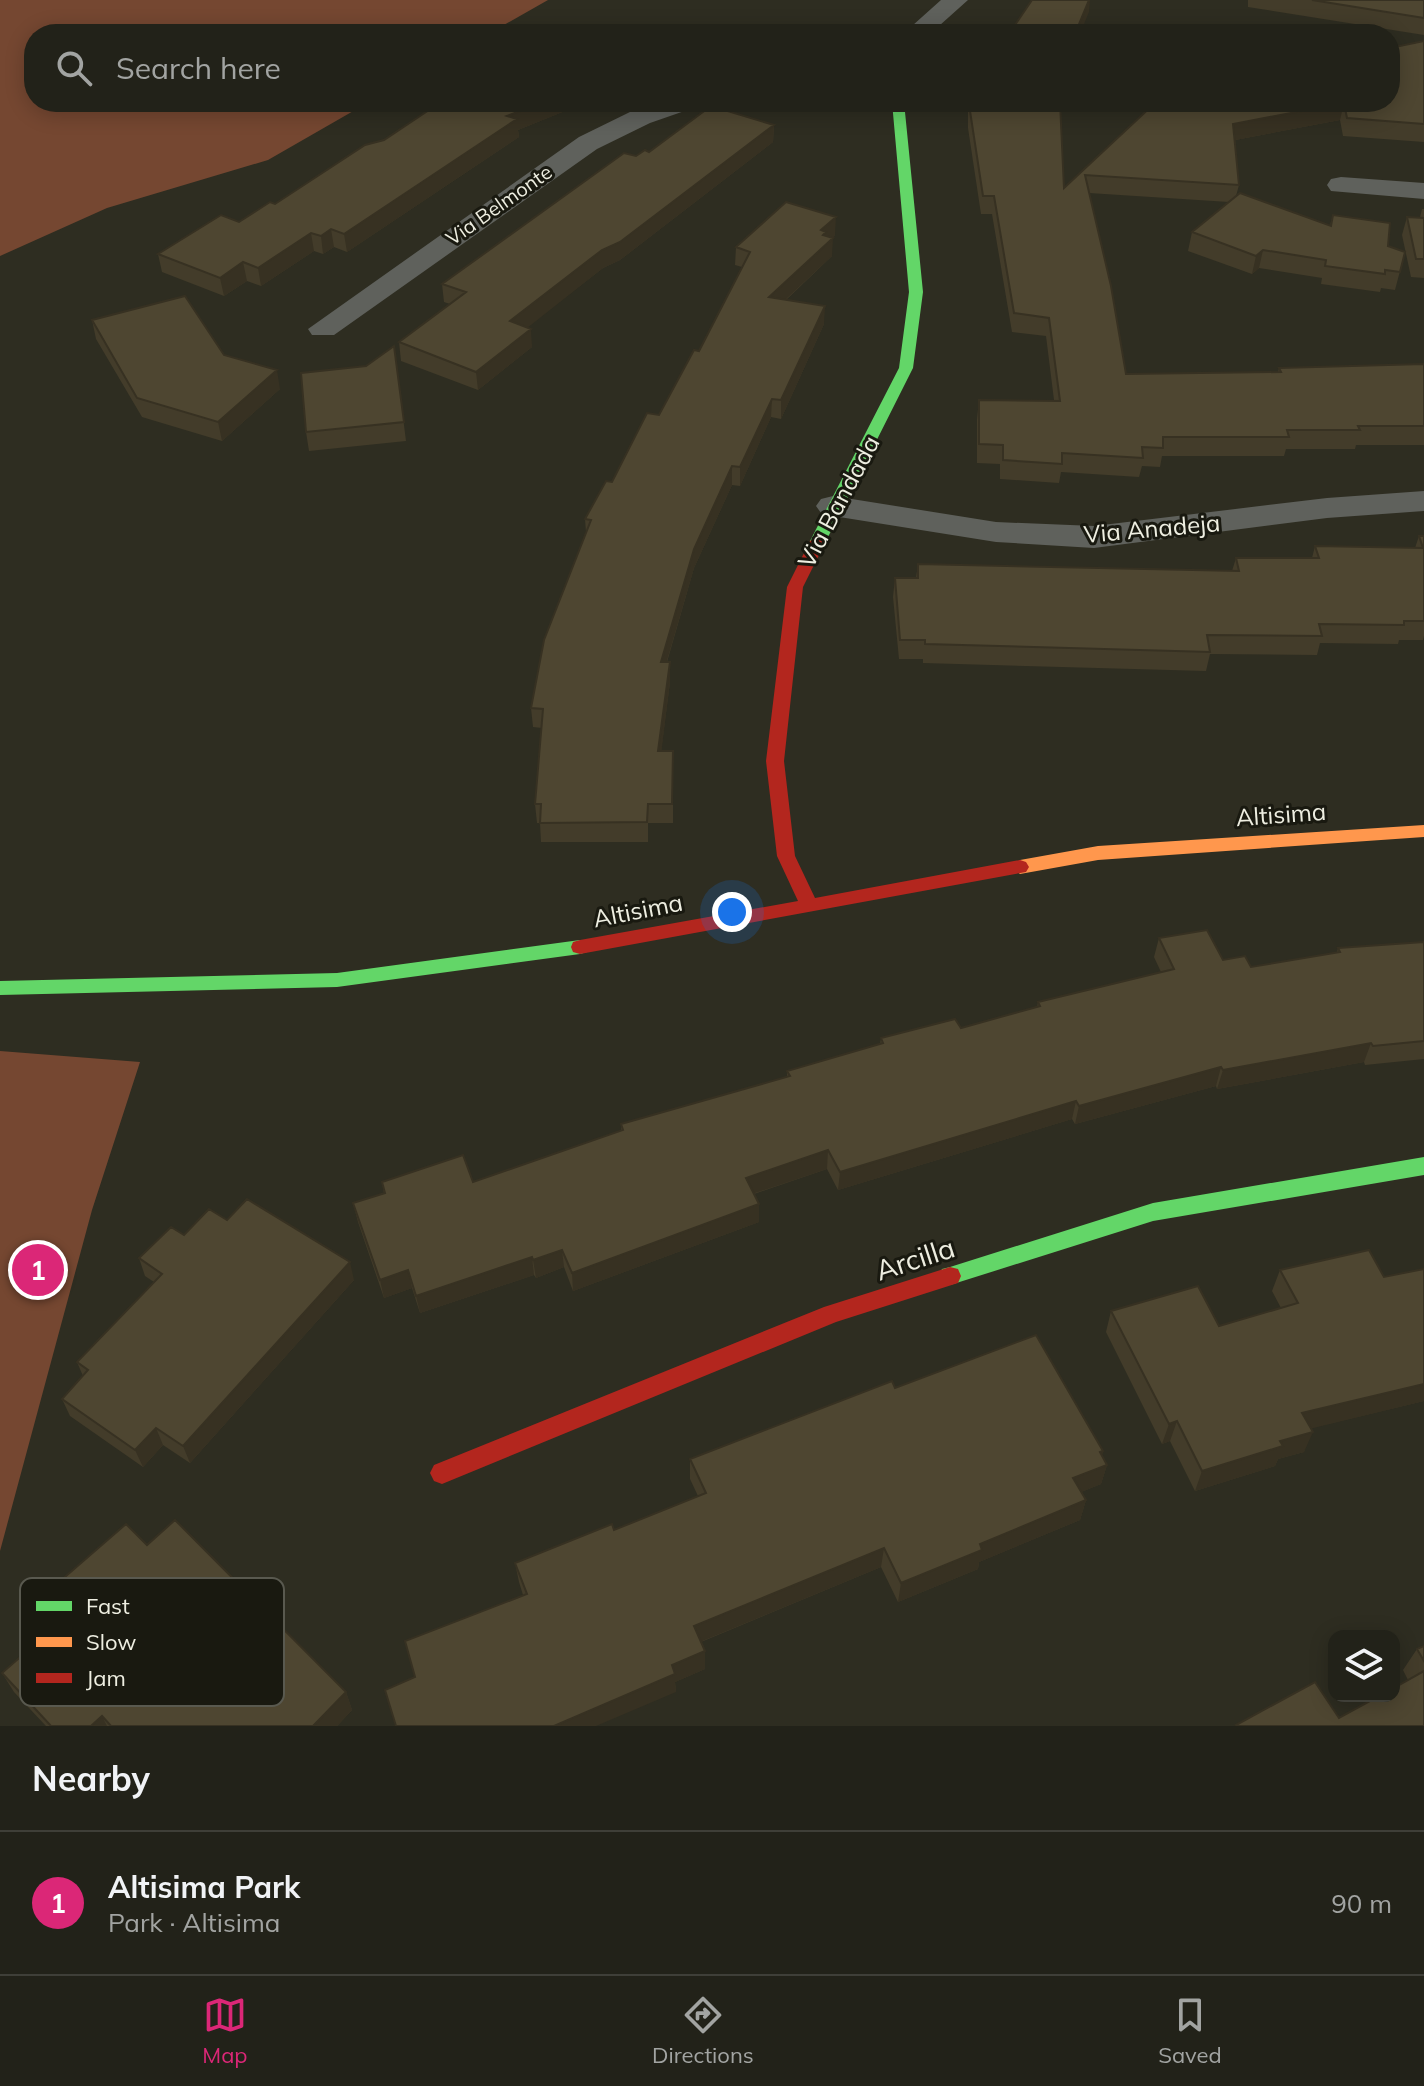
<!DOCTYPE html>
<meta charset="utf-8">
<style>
body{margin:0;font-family:Mulish,sans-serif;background:#2e2f26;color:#f1f3f6}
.controls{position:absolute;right:24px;bottom:24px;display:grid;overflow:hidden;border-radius:16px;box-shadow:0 4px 20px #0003}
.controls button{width:72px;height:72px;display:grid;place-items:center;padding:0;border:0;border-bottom:2px solid #3f3f38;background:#222219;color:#f1f3f6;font:40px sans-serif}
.you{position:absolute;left:732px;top:912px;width:28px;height:28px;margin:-20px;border:6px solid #fff;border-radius:50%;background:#1a73e8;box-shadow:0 0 0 12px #1a73e833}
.badge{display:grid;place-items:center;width:52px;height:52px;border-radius:50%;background:#db2777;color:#fff;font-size:26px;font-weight:700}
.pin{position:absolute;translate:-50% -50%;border:4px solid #fff;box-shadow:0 2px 8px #0006}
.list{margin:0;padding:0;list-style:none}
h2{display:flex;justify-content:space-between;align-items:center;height:104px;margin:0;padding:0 32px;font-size:34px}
h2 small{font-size:26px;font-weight:400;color:#a2a4a2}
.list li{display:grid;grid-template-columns:52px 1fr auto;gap:24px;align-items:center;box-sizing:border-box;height:144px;padding:0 32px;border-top:2px solid #3f3f38}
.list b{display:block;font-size:30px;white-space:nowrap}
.list p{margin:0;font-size:26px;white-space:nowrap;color:#a2a4a2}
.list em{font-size:26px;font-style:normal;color:#a2a4a2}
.icon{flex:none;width:44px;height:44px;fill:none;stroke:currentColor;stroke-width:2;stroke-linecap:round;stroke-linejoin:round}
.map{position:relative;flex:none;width:1424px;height:1726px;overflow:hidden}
.search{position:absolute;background:#222219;box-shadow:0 4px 20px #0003;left:24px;right:24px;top:24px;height:88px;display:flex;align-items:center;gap:20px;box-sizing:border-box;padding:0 28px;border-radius:32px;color:#a2a4a2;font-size:30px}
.sheet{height:248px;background:#222219}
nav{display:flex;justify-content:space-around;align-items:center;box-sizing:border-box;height:112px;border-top:2px solid #3f3f38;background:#222219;font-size:22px;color:#a2a4a2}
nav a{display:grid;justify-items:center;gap:4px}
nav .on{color:#db2777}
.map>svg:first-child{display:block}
</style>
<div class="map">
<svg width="1424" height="1726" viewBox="0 0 1424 1726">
<rect width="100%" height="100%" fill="#2e2d21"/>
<path fill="#754731" d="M0 0H548L488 34H34V102H369L268 160 107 208 0 256Z
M0 1051 140 1062 92 1210 0 1551Z"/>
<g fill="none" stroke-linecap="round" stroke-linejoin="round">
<path fill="#5f615c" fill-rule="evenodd" d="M941 0H968L930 34H903Z
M661 102H700L696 107 650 123 597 149 334 335H312L308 329 579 137 632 111Z
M1341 177 1424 183V199L1331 191 1327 185 1331 179Z
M1424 491V511L1327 518 1094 548 996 542 833 516 821 513 816 506 821 499 833 496 996 522 1094 526 1327 498Z"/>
<path fill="#63d668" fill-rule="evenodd" d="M892 102H904L923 292 913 368 826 541 818 546 810 541 899 368 909 292Z
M580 940 587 942 589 947 587 952 580 954 337 987 0 995V981L337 973Z
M1424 1157V1175L1153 1221 950 1285 942 1283 939 1276 942 1269 950 1267 1153 1203Z"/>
<path fill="#ff974d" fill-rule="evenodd" d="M1424 825V837L1098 860 1020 874 1011 867 1020 860 1098 846Z"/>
<path fill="#b3261e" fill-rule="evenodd" d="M818 536 826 541 803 587 784 761 795 856 815 898 1020 860 1026 862 1029 867 1026 872 580 954 573 952 571 947 573 942 580 940 798 901 777 856 766 761 787 587 810 541Z
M950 1267 958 1269 961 1276 958 1283 836 1322 442 1484 434 1481 430 1473 434 1465 824 1307Z"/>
</g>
<path fill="#433c2a" d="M1248 0H1424V35L1248 7Z
M1424 41V142L1343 136 1340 120 1235 140 1239 185 1236 196 1330 225 1333 215 1388 246 1405 252 1395 290 1381 288 1380 292 1321 284 1322 278 1259 268 1252 274 1188 251 1192 232 1229 202 1089 193 1126 374 1278 372 1279 368 1424 364V445H1356L1355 449H1286L1284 456H1162L1160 467 1142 466 1139 477 1061 472 1059 483 1000 479V464L977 463V419L979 400H1054L1046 336 1012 332 992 214H981L968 128V102H1060L1064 188 1156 102Z
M441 102H587L518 130 519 137 347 252 334 247 323 254 314 251 261 286 247 281 224 296 162 272 158 254 239 222 275 204 384 140Z
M774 125 773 142 620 260 603 268 527 327 532 347 478 390 401 361 399 342 450 304 444 302 442 284 649 152Z
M1422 209H1424V278L1411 277 1402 235 1407 217H1420Z
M835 235 832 238V256L786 300 824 324 781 419 771 417 740 486 732 485 694 568 667 662 670 682 661 751H673V823H648V842H541L540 823H537L535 804 542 728 533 727 531 708 586 532 585 519 659 415 699 351 742 267 735 265 736 247Z
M92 320 280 389 222 441 142 417 96 339Z
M394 346 406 441 309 451 306 432 366 366Z
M1419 536H1424V636L1423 640H1399L1398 644 1320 643 1317 655 1210 654 1206 671 923 663V659H899L893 597 895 578H916L918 564 1232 571 1236 558H1312L1315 546 1415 548Z
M1159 938 1223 960 1251 967 1337 952 1338 948 1424 942V1059L1365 1065 1364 1062 1217 1089 1216 1086 1075 1124 1072 1119 838 1190 827 1169 754 1194 759 1222 573 1291 564 1267 536 1278 534 1275 420 1313 412 1288 384 1298 358 1222 353 1203 384 1194 382 1182H473L621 1131V1124L787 1077V1071L880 1044 881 1038 961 1028 1037 1007 1038 1002 1161 972 1154 957Z
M227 1220 354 1280 190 1463 163 1445 143 1467 70 1416 62 1399 83 1376 77 1362 154 1282 145 1276 139 1258 184 1235Z
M1280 1270 1424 1401 1311 1428 1304 1452 1278 1459 1275 1466 1195 1491 1170 1441 1162 1444 1106 1332 1111 1311 1219 1326 1281 1308 1272 1291Z
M895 1388 1103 1451 1102 1455 1107 1465 1101 1484 1081 1492 1086 1500 1080 1520 979 1562 978 1569 898 1602 881 1567 701 1642 705 1651V1669L675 1682 676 1692 415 1677 523 1595 519 1582 515 1563 614 1530 698 1496 690 1479V1459Z
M147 1545 346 1692 352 1710 337 1726H46L14 1692 2 1673 46 1635 40 1628 28 1609Z
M1424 1646V1726H1236V1725L1339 1718 1408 1680 1403 1670 1417 1649Z"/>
<path fill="#373122" d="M1089 0H1090L1089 12 1080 34H1075Z
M543 102H587L518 130 519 137 347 252 344 234 507 116Z
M1344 103 1340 120 1230 141 1233 124Z
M774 125 773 142 620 260 603 268 512 340 510 321 602 250Z
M836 217 835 235 826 244 833 238 832 256 769 315V297L821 230Z
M331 229 334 247 323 254 321 236Z
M311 233 314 251 261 286 258 268Z
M1263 250 1259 268 1252 274 1256 256Z
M243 262 247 281 224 296 220 278Z
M825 306 824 324 781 419V400Z
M531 329 532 347 478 390 476 372Z
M277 370 280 389 222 441 218 422Z
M772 399 771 417 740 486V467Z
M732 466V485L694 568 661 681V662L694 549Z
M670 662V682L659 771 658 751Z
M1371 1043 1364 1062 1217 1089 1223 1070Z
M1221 1067 1216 1086 1075 1124 1079 1106Z
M1076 1101 1072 1119 838 1190 840 1172Z
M828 1150 827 1169 746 1196V1178Z
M759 1204V1222L573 1291 572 1273Z
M562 1250 564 1267 536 1278 533 1260Z
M532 1257 534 1275 420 1313 416 1296Z
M350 1262 354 1280 190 1463 183 1446Z
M408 1270 412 1288 384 1298 380 1280Z
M1424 1372V1401L1293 1433 1302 1413Z
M1177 1421 1170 1441 1162 1444 1169 1424Z
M156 1428 163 1445 143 1467 135 1450Z
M1313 1432 1304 1452 1278 1459 1275 1466 1195 1491 1202 1471 1280 1441Z
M1103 1451 1098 1468 1107 1465 1101 1484 1067 1498 1073 1478 1100 1452Z
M1086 1500 1080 1520 979 1562 978 1569 898 1602 901 1583 980 1544Z
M884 1548 881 1567 695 1644 694 1626Z
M705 1651V1669L675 1682 676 1692 596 1726H554L672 1665Z
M346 1692 352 1710 337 1726H313Z
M102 1716 107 1726H91Z"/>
<path fill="#4e4631" stroke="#373122" stroke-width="2" d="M1032 0H1089L1075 34H983L987 25 1013 28Z
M1312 0H1424V18Z
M1424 41V124L1347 118 1344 103 1233 124 1239 185 1085 175 1111 286 1126 374 1281 372 1279 368 1424 364V426H1358L1360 430H1287L1289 437H1163V448L1142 447 1143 458 1062 453V464L1003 460V445L979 444V400L1060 401 1049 318 1014 313 994 196H983L970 111V102H1060L1064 188 1156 102H1390V48Z
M441 102H543L507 116 517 119 344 234 331 229 321 236 311 233 258 268 243 262 220 278 158 254 221 215 239 222 270 202 275 204 365 145 384 140Z
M711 106 774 125 620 242 602 250 510 321 531 329 476 372 399 342 466 292 442 284 624 153 636 156 645 150 649 152Z
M1240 193 1331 226 1333 215 1390 223 1388 246 1405 252 1400 272 1385 270V274L1325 266 1326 260 1263 250 1256 256 1192 232Z
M786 202 836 217 821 230 826 232 823 235 833 238 769 297 825 306 781 400 772 399 740 467 732 466 694 549 661 662H670L658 751H673L672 804H648L647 822 540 823 541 804H535L543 709 531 708 544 640 591 520 585 519 606 481 612 482 647 413 659 415 694 350 699 351 750 252 736 247Z
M1407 217 1424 218V259H1416Z
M185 296 224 355 277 370 218 422 137 398 92 320Z
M394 346 404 422 306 432 301 373 366 366Z
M1419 536H1424V621H1404V625L1319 624 1322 636 1207 635 1210 652 925 644V640H900L895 578H918V564L1239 571 1236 558H1319L1315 546 1423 548Z
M1207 930 1223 960 1245 956 1251 967 1340 952 1338 948 1424 942V1041L1373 1046 1371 1043 1223 1070 1221 1067 1079 1106 1076 1101 840 1172 828 1150 746 1178 759 1204 572 1273 562 1250 533 1260 532 1257 416 1296 408 1270 380 1280 353 1203 385 1193 382 1182 463 1155 473 1182 623 1130 621 1124 790 1076 787 1071 883 1043 881 1038 955 1019 961 1028 1040 1006 1038 1002 1174 969 1159 938Z
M247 1199 350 1262 183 1446 156 1428 135 1450 62 1399 88 1370 77 1362 162 1274 139 1258 171 1227 184 1235 209 1209 227 1220Z
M1369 1250 1384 1277 1424 1269V1384L1302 1413 1313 1432 1280 1441 1283 1446 1202 1471 1177 1421 1169 1424 1111 1311 1198 1286 1219 1326 1298 1303 1280 1270Z
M1036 1335 1103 1451 1100 1452 1107 1465 1073 1478 1086 1500 980 1544 982 1550 901 1583 884 1548 694 1626 705 1651 672 1665 675 1674 554 1726H396L385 1690 415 1677 405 1641 527 1594 515 1563 612 1524 614 1530 706 1493 690 1459 892 1381 895 1388Z
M175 1520 346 1692 313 1726H111L102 1716 91 1726H51L2 1673 49 1632 28 1609 126 1524 147 1545Z
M1424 1646V1661L1417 1649Z
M1424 1671V1726H1237L1236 1725 1315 1682 1339 1718 1379 1696H1394V1688Z"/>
<g text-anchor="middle" stroke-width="6" stroke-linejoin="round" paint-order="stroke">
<g font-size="20" fill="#eeeee1" stroke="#191910">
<text transform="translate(499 205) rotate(-35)" y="7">Via Belmonte</text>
</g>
<g font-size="24" fill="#eeeee1" stroke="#191910">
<text transform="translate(839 502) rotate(-62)" y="8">Via Bandada</text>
<text transform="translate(1152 529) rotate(-5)" y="8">Via Anadeja</text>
<text transform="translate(1281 815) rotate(-4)" y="8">Altisima</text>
<text transform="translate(638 911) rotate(-11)" y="8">Altisima</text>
</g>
<g font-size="28" fill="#eeeee1" stroke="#191910">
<text transform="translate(915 1259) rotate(-18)" y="10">Arcilla</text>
</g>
</g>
<rect x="20" y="1578" width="264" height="128" rx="12" fill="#191910" stroke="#59594f" stroke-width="2"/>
<rect x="36" y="1601" width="36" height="10" fill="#63d668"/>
<rect x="36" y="1637" width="36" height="10" fill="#ff974d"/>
<rect x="36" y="1673" width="36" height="10" fill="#b3261e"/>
<g font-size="22" fill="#eeeee1">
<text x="86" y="1614">Fast</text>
<text x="86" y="1650">Slow</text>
<text x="86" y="1686">Jam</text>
</g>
</svg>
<div class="controls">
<button><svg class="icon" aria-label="layers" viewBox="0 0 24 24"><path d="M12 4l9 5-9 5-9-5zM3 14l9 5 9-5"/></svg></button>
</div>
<div class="you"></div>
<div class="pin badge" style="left:38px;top:1270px">1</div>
<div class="search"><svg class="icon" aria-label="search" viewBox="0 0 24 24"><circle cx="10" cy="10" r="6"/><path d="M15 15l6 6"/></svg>Search here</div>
</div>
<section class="sheet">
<h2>Nearby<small></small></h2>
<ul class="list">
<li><span class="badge">1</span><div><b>Altisima Park</b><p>Park · Altisima</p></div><em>90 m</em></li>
</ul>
</section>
<nav>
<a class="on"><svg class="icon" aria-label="map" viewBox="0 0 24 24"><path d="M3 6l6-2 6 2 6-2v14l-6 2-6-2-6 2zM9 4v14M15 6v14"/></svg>Map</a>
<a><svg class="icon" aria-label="directions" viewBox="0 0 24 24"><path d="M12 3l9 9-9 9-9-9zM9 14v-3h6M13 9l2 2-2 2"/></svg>Directions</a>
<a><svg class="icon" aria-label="saved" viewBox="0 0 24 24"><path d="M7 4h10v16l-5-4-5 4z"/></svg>Saved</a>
</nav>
